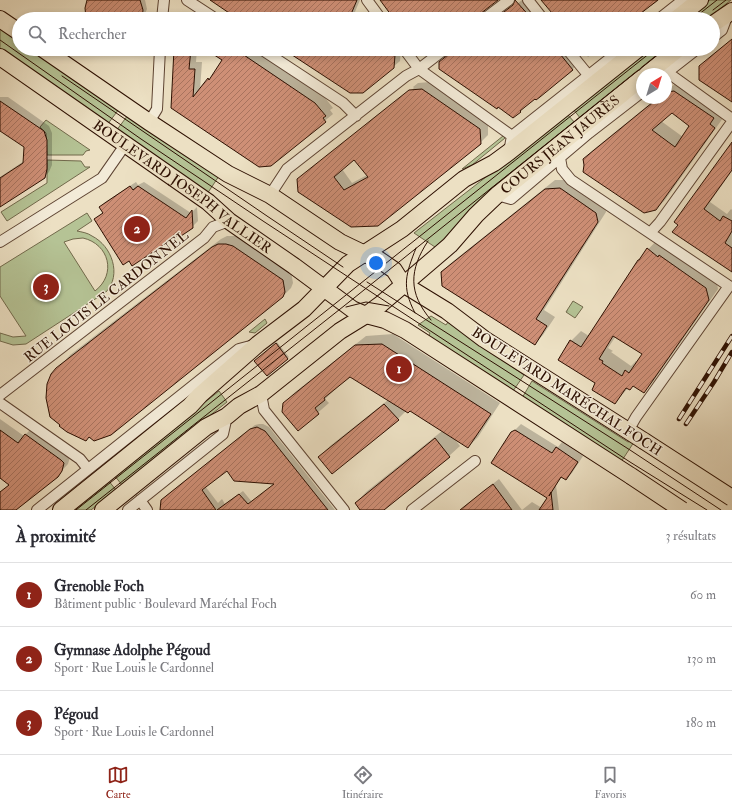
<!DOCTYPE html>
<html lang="fr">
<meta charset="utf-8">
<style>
body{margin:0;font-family:"IM FELL Double Pica",serif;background:#f2f2f3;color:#2b2b33}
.compass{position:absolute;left:636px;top:68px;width:36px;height:36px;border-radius:50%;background:#fff;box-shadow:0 2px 6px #0003;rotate:38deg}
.you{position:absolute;left:376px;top:263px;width:14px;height:14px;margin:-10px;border:3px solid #fff;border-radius:50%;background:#1a73e8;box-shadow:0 0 0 6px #1a73e833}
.badge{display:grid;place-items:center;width:26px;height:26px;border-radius:50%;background:#8f2418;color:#fff;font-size:13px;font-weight:700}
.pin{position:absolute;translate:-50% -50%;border:2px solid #fff;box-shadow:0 1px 4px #0006}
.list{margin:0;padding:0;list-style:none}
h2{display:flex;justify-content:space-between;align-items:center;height:52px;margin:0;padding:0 16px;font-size:17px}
h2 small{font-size:13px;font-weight:400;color:#7c7c81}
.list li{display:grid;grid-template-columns:26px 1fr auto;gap:12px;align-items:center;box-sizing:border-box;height:64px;padding:0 16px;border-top:1px solid #e1e1e2}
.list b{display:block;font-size:15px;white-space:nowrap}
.list p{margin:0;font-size:13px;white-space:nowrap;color:#7c7c81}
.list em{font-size:13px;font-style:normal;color:#7c7c81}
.icon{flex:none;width:22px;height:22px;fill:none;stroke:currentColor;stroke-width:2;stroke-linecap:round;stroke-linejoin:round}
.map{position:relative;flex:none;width:732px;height:510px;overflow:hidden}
.search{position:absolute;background:#fff;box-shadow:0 2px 6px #0003;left:12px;right:12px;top:12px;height:44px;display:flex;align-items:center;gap:10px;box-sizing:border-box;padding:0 14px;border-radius:22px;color:#7c7c81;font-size:15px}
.sheet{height:244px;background:#fff}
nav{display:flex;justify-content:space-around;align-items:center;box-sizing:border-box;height:56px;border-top:1px solid #e1e1e2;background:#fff;font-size:11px;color:#7c7c81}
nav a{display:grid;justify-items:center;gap:2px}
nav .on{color:#8f2418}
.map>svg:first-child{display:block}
</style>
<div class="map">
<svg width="732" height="510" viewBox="0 0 732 510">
<defs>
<pattern id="park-crowns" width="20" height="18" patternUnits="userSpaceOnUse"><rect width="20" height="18" fill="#b5c395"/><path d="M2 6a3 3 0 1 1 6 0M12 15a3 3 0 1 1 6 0" fill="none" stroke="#9ca67f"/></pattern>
<pattern id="building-hatch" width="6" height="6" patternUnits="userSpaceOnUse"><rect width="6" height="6" fill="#ce8f76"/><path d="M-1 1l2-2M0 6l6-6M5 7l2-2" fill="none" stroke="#a8735e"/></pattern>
</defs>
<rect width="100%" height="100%" fill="#ece0c3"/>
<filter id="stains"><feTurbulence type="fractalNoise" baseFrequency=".005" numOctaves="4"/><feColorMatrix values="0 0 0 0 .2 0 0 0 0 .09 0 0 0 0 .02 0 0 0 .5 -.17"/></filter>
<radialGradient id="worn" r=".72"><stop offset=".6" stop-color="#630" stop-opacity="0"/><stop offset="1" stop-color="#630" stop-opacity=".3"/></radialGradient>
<path fill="#b5c395" stroke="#71694b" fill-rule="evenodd" d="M710 0H731L707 19H686Z
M0 25 19 39V49H34L119 109 107 125 0 50Z
M648 49H670L581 119 573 109Z
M567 114 576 124 474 205 446 237 435 247 414 233Z
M128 115 219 176 207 194 116 131Z
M46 120 90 150 86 151 83 155H47L46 133 40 127Z
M503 136 505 138 472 165 462 169Z
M47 160 81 161 85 167H90L7 221 1 212 47 183Z
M87 213 92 221 77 231C82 232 88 233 92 236 112 246 122 275 106 292L26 344 13 345 0 341V333L13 337 26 336 0 296V267ZM83 238C109 244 117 274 95 291L64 242 73 239Z
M431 316 446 325 448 322 524 375 513 391 428 337 430 333 418 325Z
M265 319 267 323 255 333 249 332Z
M532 381 628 442 631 441 634 442 621 462 522 398Z
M219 391 227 402 122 485 114 475Z
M108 480 116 490 91 510H71Z"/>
<path fill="url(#park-crowns)" stroke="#71694b" d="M573 301 583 307 575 318 566 312Z"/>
<path fill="#0003" fill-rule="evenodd" d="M89 0H145L147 9 143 19H88Z
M211 0H360L352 19H240Z
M380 0H497L484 11 485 17 488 19H395Z
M522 0H528L543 19H490L495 18 511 6V9Z
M543 0H659L651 6 650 5 629 19H558Z
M200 14 208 19H189Z
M374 14 378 19H367Z
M732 39V101L700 66Z
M176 49H197L196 62H202L200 90 215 73 223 60 207 49H253L323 95 333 108 330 110 333 114 271 165 172 107Z
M285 49H401L400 61 393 67Z
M419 49H433L429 52 421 51Z
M452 49H567L578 63 572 70 535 97 520 112 440 62 452 51Z
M582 49H598L588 57Z
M430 82 488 121V135L480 143 378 225 305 175 414 88 413 87 418 83ZM354 159 367 175 352 183 342 169Z
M675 84 723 118 665 200 656 209 584 159 593 150 657 98H666V91ZM672 112 691 125 683 137 661 121Z
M0 97H8L49 126 52 133V165L49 172 43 178 0 200V177L24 161 25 146 0 129Z
M732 144V171L710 202 727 214 731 209 732 210V271L674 232Z
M555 180H569L605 204 606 212 544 310 555 317 543 335 534 344 442 272 451 263Z
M136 182 138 185 144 182 191 213 197 207 198 221 192 227 180 233 95 220 103 212 100 207 105 202Z
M227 236H235L241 238 291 271 293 283 291 288 283 296 62 364 70 355 221 239Z
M658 239 716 278 718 289 653 382 643 392 634 385 628 388 615 403 596 383 571 341 581 331 589 336 638 260ZM616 336 644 354 638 362 636 361 631 366 611 352 613 351 608 348Z
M393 334 500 403 478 437 468 447 454 438 460 446 449 456 382 510H362L356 503 366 492 442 431 410 410 406 411 398 419 319 457 330 446 388 400 350 376 325 399 329 403 298 430 284 403 294 393 366 336Z
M277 342 289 357 267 375 255 361Z
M0 419 24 436 32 428 70 457 68 464 56 477 15 510H0V492L10 484 0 477Z
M259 424H263L269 427 335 510H162L166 496 255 425ZM227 470 275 483 252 502 243 491 225 504 222 499 218 503 205 486Z
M521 424 558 447 562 442 583 456 572 473 566 479 562 476 556 485 559 510H460L499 479 522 510 532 502 542 508 548 498 512 433Z"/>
<path fill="url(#building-hatch)" stroke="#2d0f01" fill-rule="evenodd" d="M87 0H140L143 10 142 19H86L85 8Z
M210 0H357L349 19H238Z
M380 0H498L480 14 478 19H394Z
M515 0 532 19H495L513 5Z
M541 0H658L636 17 635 15 630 19H557Z
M732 39V102L699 80V66Z
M174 49H191L189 69H195L193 97 208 78 209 80 222 60 205 49H235L315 103 326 116 323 118 326 122 271 166 259 167 171 108Z
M283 49H390L395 55 394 68 363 93H350Z
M451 49H556L573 70 540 97 536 100 535 99 520 111 521 112 513 118 498 107 497 109 439 69V62L449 54Z
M422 89 480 129 481 144 378 226 351 227 298 192 297 179 409 90ZM354 160 368 177 344 190 334 177Z
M674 91 714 118 710 124 715 128 656 210 644 213 583 172 584 165 583 159 658 98H666V92ZM672 113 689 126 675 147 652 130Z
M0 101 44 131 47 140V169L45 178 0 207V178L23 163 24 147 0 131Z
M732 142V170L704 209 720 221 723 216 732 221V231L725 243 732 248V272L672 232 678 225 674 222Z
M130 186 133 190 138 186 186 218 192 210 193 228 181 236 180 234 132 266 129 261 123 265 94 219 103 213 99 207Z
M560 188 596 213 598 222 536 319 547 326 535 345 442 286 441 272 545 189Z
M218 244H226L233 246 283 280 285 292 283 297 111 435 94 441 89 437 86 441 67 432 59 426 60 425 50 417 46 398 47 384 51 374 56 368 212 247Z
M647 248 658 257 659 255 706 288 709 300 644 393 633 386 630 390 626 388 615 404 592 390 595 383 558 360 570 340 581 347 638 260H639ZM613 336 642 354 629 373 625 370 622 376 602 363 603 361 599 359Z
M276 343 288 359 267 376 254 361Z
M382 344 491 414 468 448 410 411 408 413 350 377 324 398 325 400 315 408 319 414 298 431 282 412 283 403 355 345Z
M384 404 399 420 332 474 318 457Z
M257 427 265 431 328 510H217L239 494 248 504 274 484 234 481 227 471 202 490 216 510H160L161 500 250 429Z
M0 430 18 443 25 434 61 460 64 463 62 471 58 477 16 510H0V492L9 485 0 478Z
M515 430 552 453 556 447 578 462 566 480 561 477 549 496 551 492 553 510H539L547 498 491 463 511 432Z
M435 438 450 457 384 510H360L355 503Z
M493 484 512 510H460L485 490Z"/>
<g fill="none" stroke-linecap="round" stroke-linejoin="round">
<defs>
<path id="minor" d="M187 0 216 19
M367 0 381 19
M528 0 543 19
M162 19 164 0
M484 19 509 0
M659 19 683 0
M713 37 722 30 728 14
M261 49 343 103 356 116
M404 49 419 69 512 136
M567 49 589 76
M667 72 732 119
M665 74 697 49
M149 122 157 109 160 49
M509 152 512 136 622 49
M560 158 562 169 571 180 729 286 636 417 628 431
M270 195 287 169 406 76 419 69 445 49
M497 195 511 199 589 133 642 92
M650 233 660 222 732 122
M0 242 102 178 125 145
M261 394 264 410 344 510
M0 395 204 238 213 227 229 221
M0 403 80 459 88 469
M140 500 147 510
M37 510 239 349 254 345
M128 510 223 434 227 416
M412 510 475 461"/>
<g id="primary">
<path d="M0 19 19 32"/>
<path d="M676 19 700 0"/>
<path d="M713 24 732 11"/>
<path d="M43 49 149 122 228 174 270 195 340 242 365 254 378 259 394 270 403 284 447 311 484 339 644 441"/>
<path id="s1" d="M0 57 208 202 229 221 294 266 352 309 366 315 385 320 405 330 631 476"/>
<path d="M647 74 678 49"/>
<path d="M61 510 190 406 200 395 258 344 304 309 348 264 402 229 464 179 494 163 509 152 638 49"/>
<path id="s2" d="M103 510 206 427 227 416 239 406 261 394 340 331 366 315 381 304 450 245 476 215 497 195 642 78"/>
</g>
</defs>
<use href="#minor" stroke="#5d4332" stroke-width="12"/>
<use href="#primary" stroke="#2d0f01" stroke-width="18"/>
<use href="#minor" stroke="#f3ebd8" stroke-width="10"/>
<use href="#primary" stroke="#ece0c3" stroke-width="16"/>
<path stroke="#2d0f01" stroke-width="1" d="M713 10 726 0
M693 19 717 0
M0 40 141 139 263 221 630 462 707 510
M62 76 267 216 343 267
M428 241C409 270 408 293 431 320
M367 282 630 450 721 510
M346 307 366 302 389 306
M415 313C401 286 406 274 416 248
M76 510 655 49
M86 510 349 302 665 49"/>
<defs>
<path id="rail" d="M679 419 732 336
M686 424 714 382 732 352"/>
</defs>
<use href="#rail" stroke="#2d0f01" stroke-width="4.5"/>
<use href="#rail" stroke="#f3ebd8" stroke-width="3" stroke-dasharray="9" stroke-linecap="butt"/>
<defs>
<path id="primary-bridge" d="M644 441 732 498
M631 476 682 510"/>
</defs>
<use href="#primary-bridge" stroke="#2d0f01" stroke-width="18" stroke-linecap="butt"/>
<use href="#primary-bridge" stroke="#ece0c3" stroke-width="16"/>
</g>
<g text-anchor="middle" stroke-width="3" stroke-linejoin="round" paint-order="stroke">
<g font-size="14" fill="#2d0f01" stroke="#f3ebd8">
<text dy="5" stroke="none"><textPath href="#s2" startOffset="587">COURS JEAN JAURÈS</textPath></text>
<text dy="5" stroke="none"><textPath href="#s1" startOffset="224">BOULEVARD JOSEPH VALLIER</textPath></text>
<text transform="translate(106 296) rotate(-38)" y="5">RUE LOUIS LE CARDONNEL</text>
<text transform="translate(567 391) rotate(33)" y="5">BOULEVARD MARÉCHAL FOCH</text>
</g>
</g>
<rect width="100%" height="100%" filter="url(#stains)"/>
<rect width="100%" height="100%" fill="url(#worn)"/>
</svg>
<svg class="compass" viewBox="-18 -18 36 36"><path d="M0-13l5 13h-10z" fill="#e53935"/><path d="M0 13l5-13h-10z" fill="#7c7c81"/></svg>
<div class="you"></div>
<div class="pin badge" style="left:399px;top:369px">1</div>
<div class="pin badge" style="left:137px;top:229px">2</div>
<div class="pin badge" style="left:46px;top:287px">3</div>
<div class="search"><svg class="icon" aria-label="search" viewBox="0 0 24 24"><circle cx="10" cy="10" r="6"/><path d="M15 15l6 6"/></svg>Rechercher</div>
</div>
<section class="sheet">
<h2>À proximité<small>3 résultats</small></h2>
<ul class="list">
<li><span class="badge">1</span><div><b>Grenoble Foch</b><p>Bâtiment public · Boulevard Maréchal Foch</p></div><em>60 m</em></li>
<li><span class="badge">2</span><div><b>Gymnase Adolphe Pégoud</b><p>Sport · Rue Louis le Cardonnel</p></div><em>130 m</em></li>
<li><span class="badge">3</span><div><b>Pégoud</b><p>Sport · Rue Louis le Cardonnel</p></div><em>180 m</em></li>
</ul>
</section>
<nav>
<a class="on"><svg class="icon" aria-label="map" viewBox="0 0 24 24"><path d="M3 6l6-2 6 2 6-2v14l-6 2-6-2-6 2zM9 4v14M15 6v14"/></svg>Carte</a>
<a><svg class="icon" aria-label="directions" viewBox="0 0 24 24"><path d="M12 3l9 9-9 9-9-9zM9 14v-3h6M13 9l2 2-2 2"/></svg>Itinéraire</a>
<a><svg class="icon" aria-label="saved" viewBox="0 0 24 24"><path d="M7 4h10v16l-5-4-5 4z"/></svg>Favoris</a>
</nav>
